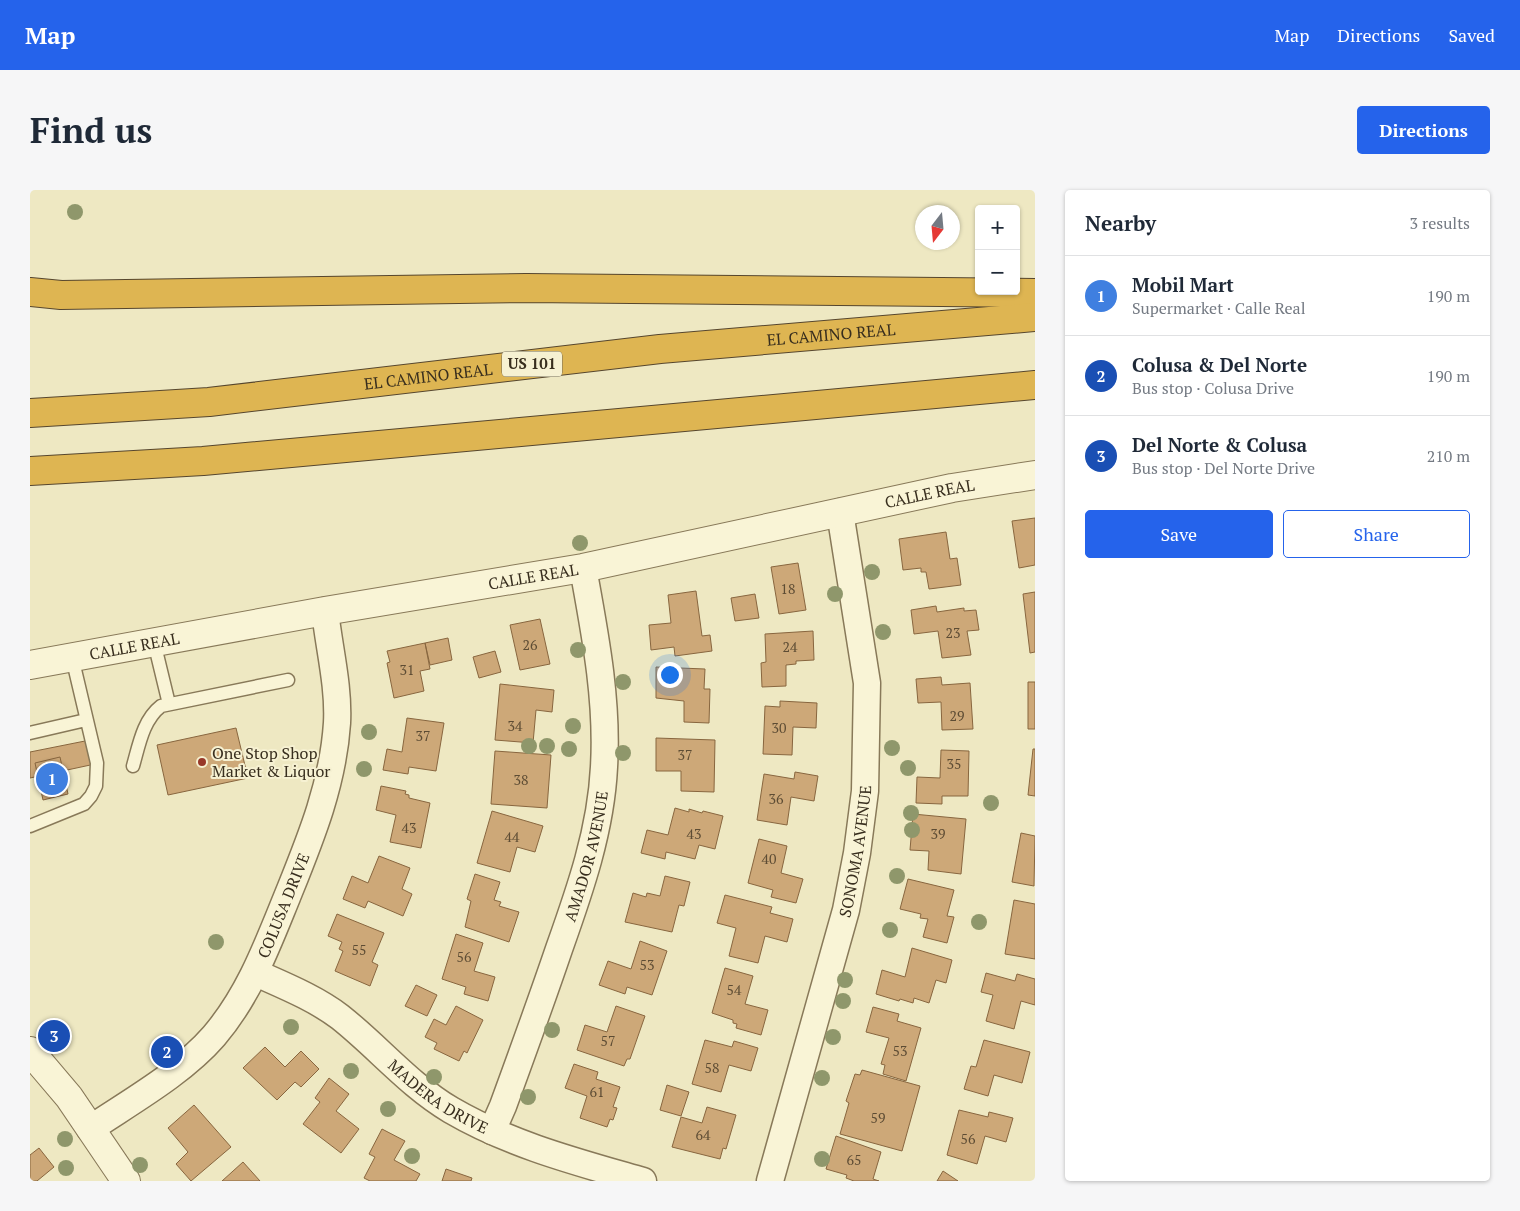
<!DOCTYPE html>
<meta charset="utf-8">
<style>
body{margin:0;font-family:"PT Serif",serif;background:#f6f6f7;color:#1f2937}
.controls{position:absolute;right:15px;top:15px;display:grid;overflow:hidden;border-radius:5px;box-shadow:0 1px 4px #0004}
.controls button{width:45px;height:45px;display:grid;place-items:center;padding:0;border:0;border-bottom:1px solid #e0e1e3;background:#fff;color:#1f2937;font:25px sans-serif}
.compass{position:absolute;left:885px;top:15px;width:45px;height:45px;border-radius:50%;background:#fff;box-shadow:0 1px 4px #0004;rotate:196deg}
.you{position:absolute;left:639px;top:484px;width:18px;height:18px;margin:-12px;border:4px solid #fff;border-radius:50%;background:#1a73e8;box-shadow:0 0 0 8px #1a73e833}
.badge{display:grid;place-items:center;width:32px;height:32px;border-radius:50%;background:#2563eb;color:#fff;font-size:16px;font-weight:700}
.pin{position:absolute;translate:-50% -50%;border:2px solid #fff;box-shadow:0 1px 5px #0006}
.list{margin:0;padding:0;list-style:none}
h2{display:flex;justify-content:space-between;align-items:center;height:65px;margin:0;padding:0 20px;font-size:21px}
h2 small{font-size:16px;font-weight:400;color:#747a83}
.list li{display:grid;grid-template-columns:32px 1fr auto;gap:15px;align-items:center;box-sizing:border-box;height:80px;padding:0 20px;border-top:1px solid #e0e1e3}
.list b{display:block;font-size:19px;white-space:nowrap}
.list p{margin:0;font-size:16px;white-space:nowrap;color:#747a83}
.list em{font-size:16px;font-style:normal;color:#747a83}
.actions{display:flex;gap:10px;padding:15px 20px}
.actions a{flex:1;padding:11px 0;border:1px solid #2563eb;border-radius:5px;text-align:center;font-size:18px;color:#2563eb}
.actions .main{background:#2563eb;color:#fff}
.map{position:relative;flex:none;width:1005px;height:991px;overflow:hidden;border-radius:5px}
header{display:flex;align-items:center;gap:30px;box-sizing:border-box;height:70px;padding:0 25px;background:#2563eb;color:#fff}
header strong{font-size:24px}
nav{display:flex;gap:28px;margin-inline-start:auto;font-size:18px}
.intro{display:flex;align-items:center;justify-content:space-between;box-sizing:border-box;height:120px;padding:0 30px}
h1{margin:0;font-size:35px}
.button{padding:12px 22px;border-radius:5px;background:#2563eb;color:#fff;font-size:18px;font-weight:700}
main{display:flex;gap:30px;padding:0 30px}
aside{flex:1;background:#fff;border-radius:5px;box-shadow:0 1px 4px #0004}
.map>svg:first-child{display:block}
</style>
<header>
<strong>Map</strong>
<nav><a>Map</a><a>Directions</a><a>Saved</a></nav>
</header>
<div class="intro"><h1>Find us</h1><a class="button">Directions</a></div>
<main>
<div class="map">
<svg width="1005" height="991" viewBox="0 0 1005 991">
<rect width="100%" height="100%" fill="#eee8c2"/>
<path fill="#cda878" stroke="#88663f" d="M1005 328V375L989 378 982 331Z
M916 342 920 369 927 368 931 395 899 399 896 382H891V378L873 380 869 349Z
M768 373 776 420 749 424 741 377Z
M666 401 672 446 680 445 682 461 645 466 644 457 621 460 619 435 641 433 638 405Z
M1005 402V462L1000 463 993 404Z
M725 404 729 428 705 431 701 408Z
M906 416 907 422 934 418V421L946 420 949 440 937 441 941 465 912 468 908 441 884 444 881 420Z
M510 429 520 474 490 480 480 435Z
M783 441 784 470 766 471V474L756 475V496L732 497 731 473 736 472 735 444Z
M418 448 422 470 400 475 395 453Z
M395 453 400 479 390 481 394 501 364 508 357 473 360 472 357 461Z
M465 461 471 482 449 488 443 467Z
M626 477 675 479 674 499H680L679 533 654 532V511L626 508Z
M911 487 912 495 940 493 943 539 912 540 911 512 888 513 886 489Z
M998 492H1005V539H998Z
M470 494 524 500 522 522 506 520 503 553 465 550Z
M750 511 787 513 786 538 763 537 762 565 733 564 735 516 750 517Z
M377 528 414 533 406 581 379 577 378 584 353 580 357 559 372 562Z
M206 538 218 588 138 605 127 555Z
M626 548 685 550 684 602 651 601V581H626Z
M60 550 65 574 0 588V562Z
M1003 559H1005V606L998 605Z
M911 560 939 561 938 606H912V614L886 613 887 587 910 588Z
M465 561 521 565 517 618 461 614Z
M30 567 38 604 13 610 5 573Z
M765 582 788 586 784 611 761 607 757 635 727 630 734 584 764 589Z
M351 596 376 601 375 604 379 605V608L400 613 391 658 360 652 366 625 346 620Z
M645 618 659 622V619L672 623 673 621 693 626 685 659 669 655 665 669 636 662 635 669 611 663 617 640 638 645Z
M462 621 513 636 505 662 487 657 480 682 447 673Z
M883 624 936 629 931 684 898 680 899 661 880 660Z
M991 643 1005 646 1004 696 982 692Z
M729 649 757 656 751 683 773 689 766 713 741 707 743 700 718 693Z
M349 666 380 678 372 699 382 704 373 726 338 711 335 718 313 709 322 686 338 693Z
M445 684 470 692 464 710 471 712 469 716 489 722 479 752 435 737 441 711 437 709Z
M635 686 660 692 654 716 649 715 642 742 595 732 603 703 616 707 617 703 630 706Z
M878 689 924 700 917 726 924 727 917 753 893 747 898 729 890 728 891 724 870 719Z
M695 705 742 717 740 723 763 729 757 752 735 746 728 773 699 766 706 738 687 733Z
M984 710 1005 714V769L975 764Z
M307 724 354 743 342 772 348 775 340 796 305 781 313 761 309 759 312 752 298 746Z
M426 744 453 753 444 781 465 787 458 811 434 804 436 797 412 789Z
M610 751 637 761 622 805 597 797 595 804 569 795 578 771 601 779Z
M882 758 922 770 916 793 906 790 899 813 884 808 883 813 870 809 869 811 846 804 852 780 875 787Z
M695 778 723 786 715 814 738 820 731 845 706 838 707 834 703 833V830L682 823Z
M956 783 985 791 987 784 1005 789V815L991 811 984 839 956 831 963 805 951 802Z
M386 795 407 805 397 826 375 816Z
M426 816 453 830 437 863 434 861 429 871 404 859 407 853 395 847 404 829 416 835Z
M586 816 615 826 600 869H597L594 876 547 860 555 835 577 842Z
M843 817 869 824 867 831 891 838 876 891 853 884 855 875 851 874 859 848 836 842Z
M675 850 702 857 704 851 728 858 721 881 699 875 691 902 662 894Z
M954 850 1000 862 992 893 964 885 958 906 934 899 941 876 946 877Z
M235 857 255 877 271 861 289 879 271 897 265 892 247 910 213 878Z
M544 874 568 882 566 889 590 897 583 917 587 918 583 930 580 929 577 937 550 928 557 906 535 898Z
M832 880 890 896 872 961 810 944 819 913 816 911 825 884 830 885Z
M299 888 319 904 306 921 329 939 311 963 273 934 290 912 285 908Z
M637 895 659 902 651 926 630 920Z
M164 915 201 957 161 991 146 974 158 962 138 938Z
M677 917 706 925 696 959 693 958 690 969 642 957 651 927 672 933Z
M929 920 958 927 959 922 983 928 976 952 955 946 947 974 917 965Z
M352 939 375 951 364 970 390 984 386 991H340L334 988 345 967 339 964Z
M806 946 851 962 843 989 849 991H824L816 988 817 985 796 979Z
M9 958 24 977 7 991H0V965Z
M213 972 230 991H192Z
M416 979 442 988 441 991H412Z
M913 981 928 991H907Z"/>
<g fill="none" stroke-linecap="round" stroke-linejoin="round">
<defs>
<path id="service" d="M124 452 139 514
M0 543 56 530
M103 576C109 555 113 530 131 516L258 490
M0 636 54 614 61 606 66 596 67 573 42 467"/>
<g id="minor">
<path id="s1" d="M226 783C255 796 285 808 310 827 348 857 379 895 421 920 481 955 547 972 613 991"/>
<path id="s2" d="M60 939C100 912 152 883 184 846 219 805 237 756 257 707 280 650 303 595 307 533 309 496 299 458 295 421"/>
<path id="s3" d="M462 941 473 916C492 864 511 812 529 759 550 700 571 640 574 577 578 510 565 444 553 378"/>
<path id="s4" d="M740 991 816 720 827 663 835 601 837 493 810 322"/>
</g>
<g id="tertiary">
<path id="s5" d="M0 475 295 421 553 378 922 298 1005 285"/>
<path d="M0 861 39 907 96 991"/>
</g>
<g id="motorway">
<path d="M0 102 31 105 496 98 1005 103"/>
<path id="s6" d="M0 223 179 212 630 159 1005 127"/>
<path d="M0 281 173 271 1005 195"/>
</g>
</defs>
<use href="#service" stroke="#887959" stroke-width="15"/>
<use href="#minor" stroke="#887959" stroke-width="29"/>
<use href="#tertiary" stroke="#887959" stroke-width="30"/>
<use href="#motorway" stroke="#56462e" stroke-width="30"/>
<use href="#service" stroke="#f9f4d6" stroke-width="12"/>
<use href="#minor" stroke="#f9f4d6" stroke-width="26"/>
<use href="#tertiary" stroke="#f9f4d6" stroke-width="28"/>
<use href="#motorway" stroke="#deb552" stroke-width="28"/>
</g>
<g fill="#8f976b">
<circle cx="45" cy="22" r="8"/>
<circle cx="550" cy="353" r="8"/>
<circle cx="842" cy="382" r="8"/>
<circle cx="805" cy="404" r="8"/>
<circle cx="853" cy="442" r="8"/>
<circle cx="548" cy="460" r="8"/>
<circle cx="593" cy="492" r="8"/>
<circle cx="543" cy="536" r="8"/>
<circle cx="339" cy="542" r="8"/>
<circle cx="499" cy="556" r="8"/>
<circle cx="517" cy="556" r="8"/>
<circle cx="862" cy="558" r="8"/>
<circle cx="539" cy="559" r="8"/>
<circle cx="593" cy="563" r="8"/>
<circle cx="878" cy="578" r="8"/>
<circle cx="334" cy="579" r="8"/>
<circle cx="961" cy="613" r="8"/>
<circle cx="881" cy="623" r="8"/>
<circle cx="882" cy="640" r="8"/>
<circle cx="867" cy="686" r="8"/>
<circle cx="949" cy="732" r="8"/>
<circle cx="860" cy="740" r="8"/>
<circle cx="186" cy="752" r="8"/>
<circle cx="815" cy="790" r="8"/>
<circle cx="813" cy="811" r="8"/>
<circle cx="261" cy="837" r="8"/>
<circle cx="522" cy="840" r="8"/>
<circle cx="803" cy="847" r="8"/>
<circle cx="321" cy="881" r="8"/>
<circle cx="404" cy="887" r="8"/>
<circle cx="792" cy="888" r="8"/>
<circle cx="498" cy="907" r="8"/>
<circle cx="358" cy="919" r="8"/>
<circle cx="35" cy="949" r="8"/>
<circle cx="382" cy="966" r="8"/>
<circle cx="792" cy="969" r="8"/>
<circle cx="110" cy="975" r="8"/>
<circle cx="36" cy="978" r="8"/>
</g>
<circle fill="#983829" stroke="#f6f1d2" stroke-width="2" cx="172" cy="572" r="5"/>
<g text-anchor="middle" stroke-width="4" stroke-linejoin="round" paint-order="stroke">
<g font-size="14" fill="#5d4c34">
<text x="758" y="404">18</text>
<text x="923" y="448">23</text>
<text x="500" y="460">26</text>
<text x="760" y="462">24</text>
<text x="377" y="485">31</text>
<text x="927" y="531">29</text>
<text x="485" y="541">34</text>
<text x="749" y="543">30</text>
<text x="393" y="551">37</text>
<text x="655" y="570">37</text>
<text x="924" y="579">35</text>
<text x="491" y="595">38</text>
<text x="746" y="614">36</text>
<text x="379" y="643">43</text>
<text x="664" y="649">43</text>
<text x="908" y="649">39</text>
<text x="482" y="652">44</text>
<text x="739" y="674">40</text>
<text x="329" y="765">55</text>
<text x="434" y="772">56</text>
<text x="617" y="780">53</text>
<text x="704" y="805">54</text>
<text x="578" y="856">57</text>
<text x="870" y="866">53</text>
<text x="682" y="883">58</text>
<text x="567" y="907">61</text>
<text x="848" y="933">59</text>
<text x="673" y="950">64</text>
<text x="938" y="954">56</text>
<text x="824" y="975">65</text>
</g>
<rect fill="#f6f1d2" stroke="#716854" stroke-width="1" x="472" y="161.5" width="60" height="25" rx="4"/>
<g font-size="15" font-weight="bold" fill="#382e1e">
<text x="502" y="179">US 101</text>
</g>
<g font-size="16" fill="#382e1e" stroke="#f6f1d2">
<text dy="6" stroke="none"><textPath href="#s6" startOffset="805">EL CAMINO REAL</textPath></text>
<text dy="6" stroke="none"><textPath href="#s6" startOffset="400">EL CAMINO REAL</textPath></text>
<text dy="6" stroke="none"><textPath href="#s5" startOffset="916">CALLE REAL</textPath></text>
<text dy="6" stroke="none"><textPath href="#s5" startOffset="511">CALLE REAL</textPath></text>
<text dy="6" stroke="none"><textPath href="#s5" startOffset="106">CALLE REAL</textPath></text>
<text dy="6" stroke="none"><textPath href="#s4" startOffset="341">SONOMA AVENUE</textPath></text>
<text dy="6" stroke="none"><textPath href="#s3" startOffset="291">AMADOR AVENUE</textPath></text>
<text dy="6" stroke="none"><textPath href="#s2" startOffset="304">COLUSA DRIVE</textPath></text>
<text dy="6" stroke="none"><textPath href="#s1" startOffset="222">MADERA DRIVE</textPath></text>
</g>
<g font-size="16" fill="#382e1e" stroke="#f6f1d2" text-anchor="start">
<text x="182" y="569">One Stop Shop<tspan x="182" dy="18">Market &amp; Liquor</tspan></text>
</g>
</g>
</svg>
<div class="controls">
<button>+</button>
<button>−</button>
</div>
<svg class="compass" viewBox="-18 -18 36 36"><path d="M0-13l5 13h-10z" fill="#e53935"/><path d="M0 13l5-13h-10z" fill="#747a83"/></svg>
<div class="you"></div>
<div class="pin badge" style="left:22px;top:589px;background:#3f7fe0">1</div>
<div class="pin badge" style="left:137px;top:862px;background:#1a4fb4">2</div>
<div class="pin badge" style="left:24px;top:846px;background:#1a4fb4">3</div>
</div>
<aside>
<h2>Nearby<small>3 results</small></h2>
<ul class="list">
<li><span class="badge" style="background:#3f7fe0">1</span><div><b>Mobil Mart</b><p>Supermarket · Calle Real</p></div><em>190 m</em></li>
<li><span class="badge" style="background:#1a4fb4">2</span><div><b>Colusa &amp; Del Norte</b><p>Bus stop · Colusa Drive</p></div><em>190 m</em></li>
<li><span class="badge" style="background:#1a4fb4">3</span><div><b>Del Norte &amp; Colusa</b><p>Bus stop · Del Norte Drive</p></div><em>210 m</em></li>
</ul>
<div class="actions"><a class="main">Save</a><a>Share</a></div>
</aside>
</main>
